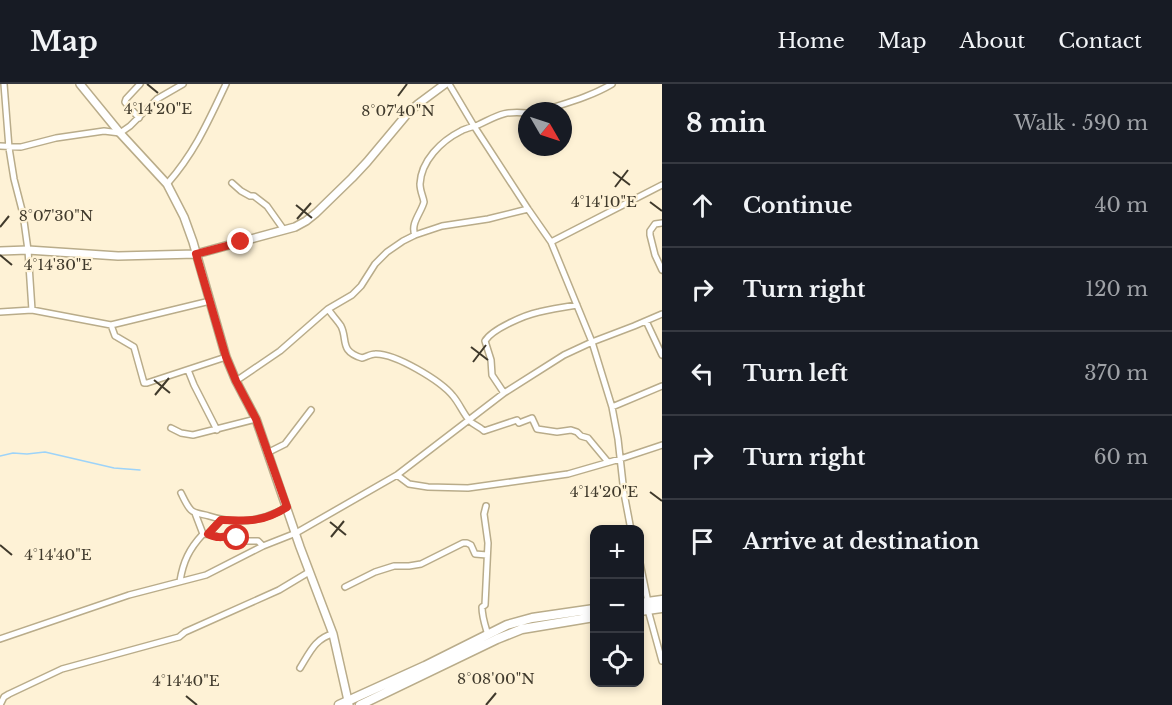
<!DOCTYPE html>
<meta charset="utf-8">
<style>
body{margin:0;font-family:"Libre Baskerville",serif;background:#20242c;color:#f1f3f6}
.controls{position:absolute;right:18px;bottom:18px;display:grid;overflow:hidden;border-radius:12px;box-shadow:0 3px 9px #0003}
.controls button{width:54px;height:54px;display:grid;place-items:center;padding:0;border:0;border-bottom:2px solid #363941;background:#171b24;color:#f1f3f6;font:30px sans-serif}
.compass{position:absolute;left:518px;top:18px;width:54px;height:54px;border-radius:50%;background:#171b24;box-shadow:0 3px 9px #0003;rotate:129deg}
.stop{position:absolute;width:18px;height:18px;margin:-14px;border:4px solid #d93025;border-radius:50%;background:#fff}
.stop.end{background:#d93025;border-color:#fff;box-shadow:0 2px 6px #0008}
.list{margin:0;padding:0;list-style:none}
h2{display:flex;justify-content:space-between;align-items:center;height:78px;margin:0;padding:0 24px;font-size:26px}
h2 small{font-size:20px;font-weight:400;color:#9ea1a6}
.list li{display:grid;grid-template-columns:39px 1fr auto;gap:18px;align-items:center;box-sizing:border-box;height:84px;padding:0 24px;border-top:2px solid #363941}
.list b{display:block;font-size:22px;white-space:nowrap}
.list em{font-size:20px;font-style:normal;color:#9ea1a6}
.icon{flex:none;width:33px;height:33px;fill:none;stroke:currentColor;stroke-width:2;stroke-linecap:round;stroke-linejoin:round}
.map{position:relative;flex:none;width:662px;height:621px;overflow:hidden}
header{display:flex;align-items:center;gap:36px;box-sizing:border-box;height:84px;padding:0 30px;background:#171b24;border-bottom:2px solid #363941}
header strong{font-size:28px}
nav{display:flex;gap:33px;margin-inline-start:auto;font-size:21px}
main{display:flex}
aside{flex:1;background:#171b24}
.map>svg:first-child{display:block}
</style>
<header>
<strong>Map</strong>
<nav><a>Home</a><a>Map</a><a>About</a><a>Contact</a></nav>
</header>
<main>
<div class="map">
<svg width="662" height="621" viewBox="0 0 662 621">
<rect width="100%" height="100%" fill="#fef2d6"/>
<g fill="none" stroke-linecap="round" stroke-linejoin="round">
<path stroke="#9dd3f9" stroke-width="1.5" d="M0 372 13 369 27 370 45 368 114 384 140 386"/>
<defs>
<path id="minor" d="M4 0 9 64 14 95 23 130 28 166 32 226
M542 27C566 19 590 13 612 0
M139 34 125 18 126 15 140 0
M0 62 21 63 56 54 104 47 120 49 130 42 157 15 183 0
M232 99 241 107 250 112H254L267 122 284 146
M167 100C195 68 208 38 226 0
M662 139 655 140 650 147V151L655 171 662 186
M415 151C410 140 421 129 424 118 423 112 420 107 420 100 421 77 441 57 461 47 466 44 473 43 478 41 499 31 503 27 527 29
M551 158 662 101
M328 225C332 231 337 236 341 242 348 256 339 267 362 274 366 273 371 270 375 270 395 269 441 297 453 312 459 319 463 329 469 336 473 341 479 342 484 347L517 336 519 339 532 334 537 345 557 348 571 346 577 348 581 352 588 354 608 378
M0 228 32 226 111 241 210 217
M646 237 662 271
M111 241 115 252 117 253 134 263 144 299H147L226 273
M188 286 194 301 217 346
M236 297 280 267 328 225 352 211 361 202 375 180 387 168 403 157 415 151 442 142 488 135 528 125
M504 309 492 291 491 276 485 257C492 245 525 231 539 228 551 225 564 223 577 221
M612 323 662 302
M171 344 181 349 193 351 256 335
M269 368 285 360 311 326
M397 391 409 400 428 403 468 404 568 390 620 375 662 361
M181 409C184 415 187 422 191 426 195 430 203 430 209 432 237 441 262 438 287 423
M486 422 484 430 488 459 485 521 482 523C482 533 485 541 488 551
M631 446 624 409 618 355 612 323 592 258 634 242 662 230
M203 450C214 450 218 456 230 451L244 457H258L263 462
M208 450 221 436
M640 479 648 518V526L662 577
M180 497C183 478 189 465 203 450L195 429
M345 503 375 488 394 482H409L421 480 463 459H467L471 461 475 470 487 471
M0 555 129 511 206 491 263 462 296 449 397 391 504 309 564 271 592 258 551 158 528 125 474 42 449 0
M300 584C309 570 315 554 333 550
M0 621 4 613 9 610 62 585 179 553 185 548 279 506 309 488"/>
<path id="tertiary" d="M80 0 120 49 167 100 184 133 193 158 226 273 236 297 256 335 300 463 333 550 349 621
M0 167 28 166 118 172 196 170 295 143 306 137 316 129 352 94 367 78 408 29 418 20 445 0"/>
<path id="secondary" d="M640 519 662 516
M640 527 662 524
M339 621 425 582 507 541 532 534 594 525
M360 621 497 555 522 545 594 533"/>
</defs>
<use href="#minor" stroke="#b9ac8a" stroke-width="8"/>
<use href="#tertiary" stroke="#b9ac8a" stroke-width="10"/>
<use href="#secondary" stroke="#b9ac8a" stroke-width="11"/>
<use href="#minor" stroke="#fff" stroke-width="5"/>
<use href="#tertiary" stroke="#fff" stroke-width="7"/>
<use href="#secondary" stroke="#fff" stroke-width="8"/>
</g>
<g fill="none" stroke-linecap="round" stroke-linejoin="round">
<path stroke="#d93025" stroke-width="8" d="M237 454 230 451C222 454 217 454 208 450L221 436C249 437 263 438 287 423L256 335 236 297 226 273 196 170 241 158"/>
</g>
<path fill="none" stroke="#403a2c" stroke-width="2" d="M147 0 158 9M398 12 407 0M613 88 630 101M615 103 628 86M650 118 662 127M296 121 312 134M297 135 311 119M0 143 9 132M0 171 12 181M471 263 488 276M473 278 486 261M154 296 170 309M155 311 169 294M650 408 662 417M330 438 346 451M331 453 344 437M0 461 12 471M186 612 197 621M486 621 496 609"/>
<g font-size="15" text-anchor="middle" fill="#403a2c" stroke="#fef2d6" stroke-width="4.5" stroke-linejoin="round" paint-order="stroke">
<text x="158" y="30">4°14'20"E</text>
<text x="398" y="32">8°07'40"N</text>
<text x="604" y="123">4°14'10"E</text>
<text x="56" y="137">8°07'30"N</text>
<text x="58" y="186">4°14'30"E</text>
<text x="604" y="413">4°14'20"E</text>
<text x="58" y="476">4°14'40"E</text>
<text x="496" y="600">8°08'00"N</text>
<text x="186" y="602">4°14'40"E</text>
</g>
</svg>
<div class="controls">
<button>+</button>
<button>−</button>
<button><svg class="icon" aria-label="locate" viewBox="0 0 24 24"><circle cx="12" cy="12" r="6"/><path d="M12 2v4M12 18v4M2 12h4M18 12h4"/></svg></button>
</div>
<svg class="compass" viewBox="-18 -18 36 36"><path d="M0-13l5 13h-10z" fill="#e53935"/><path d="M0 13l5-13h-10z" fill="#9ea1a6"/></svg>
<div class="stop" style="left:237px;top:454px"></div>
<div class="stop end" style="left:241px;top:158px"></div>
</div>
<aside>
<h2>8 min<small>Walk · 590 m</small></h2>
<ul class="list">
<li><svg class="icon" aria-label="ahead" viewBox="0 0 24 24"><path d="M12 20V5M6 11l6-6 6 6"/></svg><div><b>Continue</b></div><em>40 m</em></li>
<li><svg class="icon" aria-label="right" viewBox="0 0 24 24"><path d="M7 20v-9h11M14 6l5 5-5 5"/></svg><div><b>Turn right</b></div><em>120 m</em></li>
<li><svg class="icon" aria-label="left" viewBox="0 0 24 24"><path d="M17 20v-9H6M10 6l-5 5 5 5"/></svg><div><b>Turn left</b></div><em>370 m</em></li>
<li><svg class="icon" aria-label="right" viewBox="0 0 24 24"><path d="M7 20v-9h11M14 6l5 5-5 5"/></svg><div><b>Turn right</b></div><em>60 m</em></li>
<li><svg class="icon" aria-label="arrive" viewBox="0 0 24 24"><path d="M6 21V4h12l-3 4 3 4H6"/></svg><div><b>Arrive at destination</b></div></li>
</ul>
</aside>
</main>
